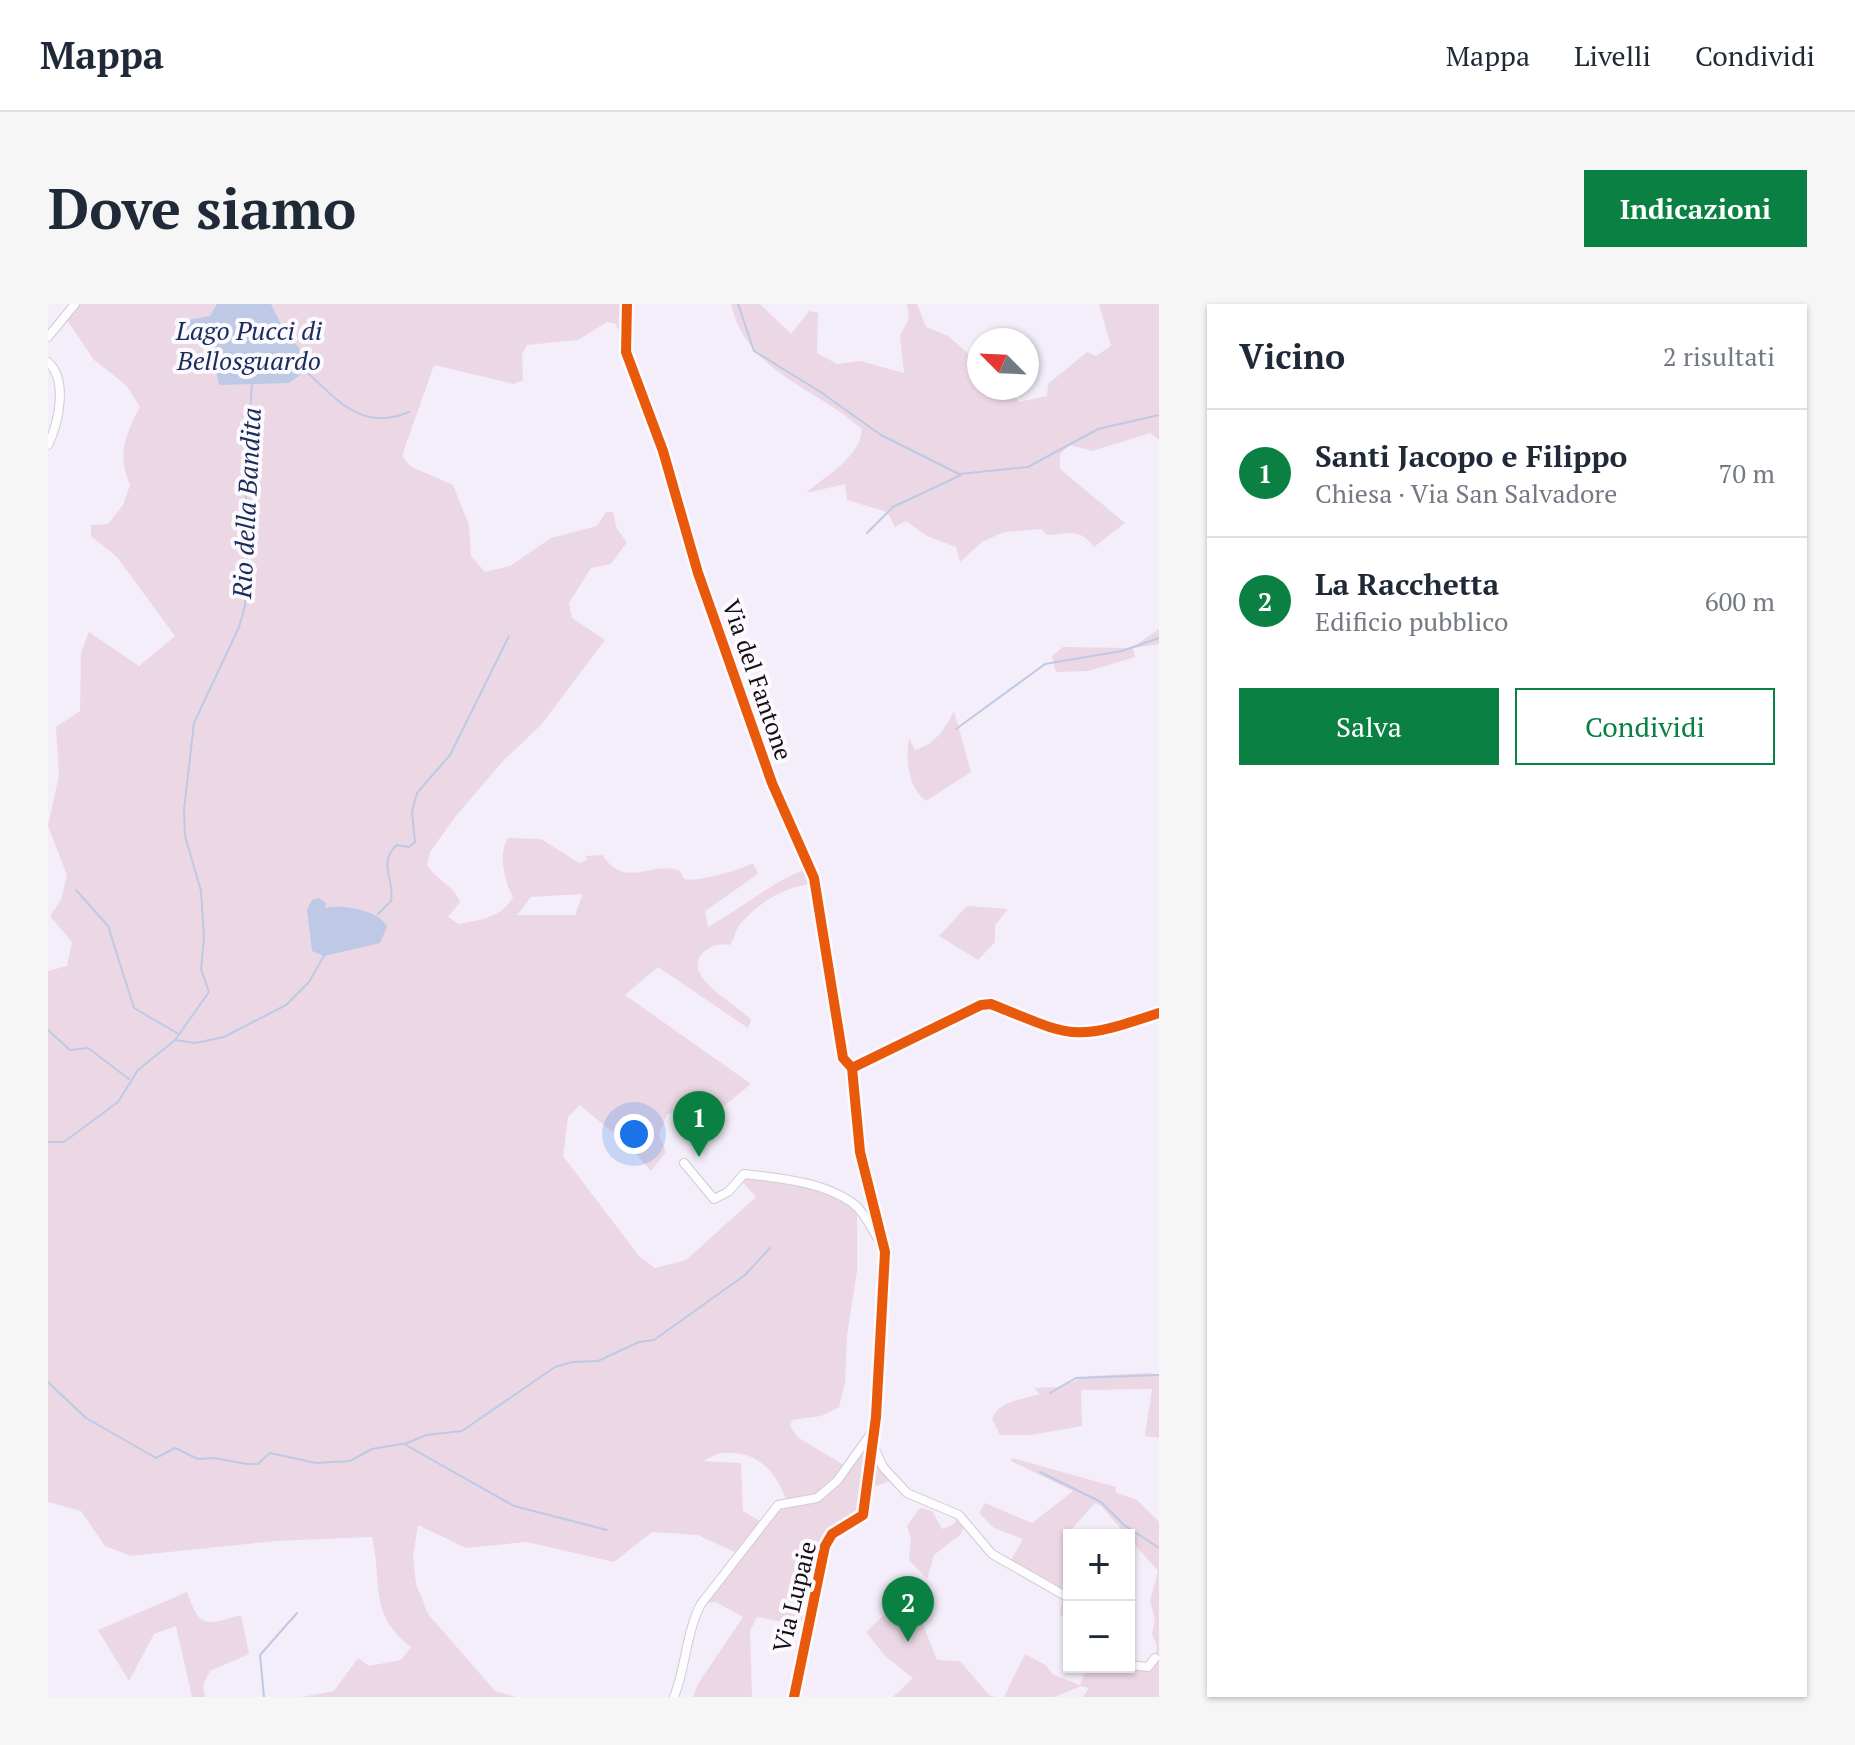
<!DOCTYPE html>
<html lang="it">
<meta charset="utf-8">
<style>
body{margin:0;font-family:"PT Serif",serif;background:#f6f6f7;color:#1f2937}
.controls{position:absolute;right:24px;bottom:24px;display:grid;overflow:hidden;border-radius:0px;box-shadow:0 2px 6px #0004}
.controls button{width:72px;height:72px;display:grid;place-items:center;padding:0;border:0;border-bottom:2px solid #e0e1e3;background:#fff;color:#1f2937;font:40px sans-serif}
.compass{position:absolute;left:919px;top:24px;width:72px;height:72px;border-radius:50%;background:#fff;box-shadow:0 2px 6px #0004;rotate:294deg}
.you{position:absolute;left:586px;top:830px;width:28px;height:28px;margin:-20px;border:6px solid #fff;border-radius:50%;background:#1a73e8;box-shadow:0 0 0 12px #1a73e833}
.badge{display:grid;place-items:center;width:52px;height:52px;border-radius:50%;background:#0b8043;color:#fff;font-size:26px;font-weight:700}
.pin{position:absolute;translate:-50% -66px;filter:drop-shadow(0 2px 4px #0008)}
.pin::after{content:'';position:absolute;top:42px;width:28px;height:24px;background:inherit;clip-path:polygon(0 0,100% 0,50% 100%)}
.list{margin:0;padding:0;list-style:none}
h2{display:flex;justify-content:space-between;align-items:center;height:104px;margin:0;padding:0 32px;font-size:34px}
h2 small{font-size:26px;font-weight:400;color:#747a83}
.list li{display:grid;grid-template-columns:52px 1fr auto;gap:24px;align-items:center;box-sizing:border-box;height:128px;padding:0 32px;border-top:2px solid #e0e1e3}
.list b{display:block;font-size:30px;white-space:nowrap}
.list p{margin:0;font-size:26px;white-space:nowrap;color:#747a83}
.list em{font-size:26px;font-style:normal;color:#747a83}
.actions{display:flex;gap:16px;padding:24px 32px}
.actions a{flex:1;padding:18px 0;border:2px solid #0b8043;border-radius:0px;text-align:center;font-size:28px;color:#0b8043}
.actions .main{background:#0b8043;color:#fff}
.map{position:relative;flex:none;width:1111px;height:1393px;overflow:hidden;border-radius:0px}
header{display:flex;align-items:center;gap:48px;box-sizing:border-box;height:112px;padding:0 40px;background:#fff;border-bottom:2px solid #e0e1e3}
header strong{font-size:38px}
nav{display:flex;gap:44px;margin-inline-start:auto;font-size:28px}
.intro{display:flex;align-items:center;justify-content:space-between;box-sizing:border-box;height:192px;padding:0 48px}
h1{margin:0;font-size:56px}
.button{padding:20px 36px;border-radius:0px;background:#0b8043;color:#fff;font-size:28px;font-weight:700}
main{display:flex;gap:48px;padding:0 48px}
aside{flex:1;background:#fff;border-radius:0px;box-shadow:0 2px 6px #0004}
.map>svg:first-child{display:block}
</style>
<header>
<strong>Mappa</strong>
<nav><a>Mappa</a><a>Livelli</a><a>Condividi</a></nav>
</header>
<div class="intro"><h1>Dove siamo</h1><a class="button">Indicazioni</a></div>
<main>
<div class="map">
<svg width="1111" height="1393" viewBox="0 0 1111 1393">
<rect width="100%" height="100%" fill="#f3eef9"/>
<path fill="#ebd8e4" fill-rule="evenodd" d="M27 0H579V24L571 29 568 20 559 18 530 36 479 41 474 50 475 76 466 80 386 61 356 146 354 152 362 162 405 181 421 221 423 252 437 268 462 262 503 234 549 222 558 208H565L569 225 579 238 563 260 543 264 521 299 524 314 557 336 493 421 455 457 407 513 382 548 379 561C388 576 407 582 412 598L400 613 411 620C432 616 455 613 465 593 456 577 450 550 460 534L493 535 531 559 539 556 538 552 554 551C579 586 601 557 630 566 634 567 634 573 637 575 646 579 697 565 705 559L710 570 657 607 660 623C695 604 724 577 762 564L767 580C740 580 707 600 690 623 687 629 686 635 682 641 673 639 665 641 658 646 627 671 690 700 703 716L700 724 610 663 577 691 703 780 660 815 652 806 619 810 611 831 618 848 603 867 582 843 532 801 520 813 515 852 591 952 607 964 638 956 708 893 692 875 696 870 755 880 809 902V967L799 1031 797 1079 791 1103 773 1112 744 1116 742 1121 749 1133 799 1163 818 1139 825 1140 845 1176 819 1185 815 1211 783 1230 759 1322 709 1313 702 1327 704 1393H645L650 1380 695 1313 668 1298 653 1300 693 1251 650 1231 604 1228 566 1258 479 1238 418 1244 370 1221 365 1253 368 1280 380 1310 447 1387 468 1393H254L286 1387 310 1354 321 1362 353 1356 363 1343C320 1310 335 1281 324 1233L226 1237 83 1252 57 1242 33 1207 0 1198V667L19 662 24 638 2 612 13 596 19 571 0 522 11 471 8 423 32 407 33 349 41 328 91 362 127 332 69 253 43 232V221L60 220 75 201 82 181C69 150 77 131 92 103L78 81 46 56 17 13ZM535 590 527 611H469L483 593ZM671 1149C709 1146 726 1164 739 1197L716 1219 695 1207 693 1159 655 1157Z
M683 0H712L743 30 761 7 770 9 769 49 789 60 812 57 856 69 852 32 861 14 859 0H869L878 23 900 32 931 59V84H962L971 98 999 92 1000 80 1039 48 1048 52 1063 42 1051 0H1111V136L1102 129 1044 147 1022 141 1012 150V165L1077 219 1046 243C1033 224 1020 229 999 231L994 225 956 228 934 238 912 258 908 243 879 232 858 217 847 223 839 208 799 196 797 180 758 189C778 171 812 154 814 125 769 84 698 68 683 0Z
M1111 325V340L1085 344 1087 353 1040 367 1008 368 1004 352 1015 343 1084 344Z
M906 407 923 468 878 497C859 482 858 456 861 434L867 446C886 441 898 424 906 407Z
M919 602 960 605 947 621V638L930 656 891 632Z
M1102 1069 1111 1071V1134L1097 1132 1104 1085 1033 1086 1034 1122 983 1131H952L944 1115C951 1096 975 1096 992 1090L986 1084 1010 1083 1041 1072Z
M964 1154 1068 1183 1067 1188 1089 1196 1111 1218V1393H1035L1041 1384 1033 1382 1007 1393H956L977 1350 998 1361 1004 1370 1032 1381 1039 1363 1093 1364 1107 1354 1109 1342 1104 1330 1107 1315 1102 1297 1110 1267 1053 1202 1047 1199 1023 1226 1027 1231H1021V1317L1012 1311 1015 1292 960 1261 975 1235 946 1224 931 1209 937 1199 984 1219 1025 1187 963 1157Z
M872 1204 884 1207 894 1225 906 1220 911 1211 919 1219 912 1231 886 1251 879 1275 861 1256 863 1235 859 1222Z
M139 1288C152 1326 158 1321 193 1311L201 1350 162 1367 155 1381 157 1393H144L128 1322 106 1330 81 1377 50 1326Z
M840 1307 854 1328 873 1316 889 1356 912 1357 941 1391 947 1393H845L865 1374 837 1352 818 1328Z"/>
<path fill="#bec9e6" d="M169 0H223L240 34 269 59 241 79 171 81 164 52 139 25 140 16 162 12Z
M271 594 278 599 277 604C293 600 332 606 339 623L332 639 276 652 264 647 259 606 264 596Z"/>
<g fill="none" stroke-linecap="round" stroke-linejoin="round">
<path stroke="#bec9e6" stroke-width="2" d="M690 0 706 47 771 87 833 131 911 170 980 163 1050 125 1111 111
M259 68C289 96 314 128 361 108
M819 229 845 203 913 171
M908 425 997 360 1074 347 1111 334
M28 586 60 622 86 704 129 729
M330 610 343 597C347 576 329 558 349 541L361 543 367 538 364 508 369 489 402 451 461 332
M0 726 22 746 40 744 81 775
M127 736 147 739 176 733 238 701 261 678 277 650
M0 838H16L70 798 90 766 127 736 161 688 153 665 156 634 153 587 137 532 136 506 146 419 191 323 197 302 200 225 197 176 204 80
M0 1078 38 1114 108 1154 127 1144 150 1155 166 1154 199 1160H210L222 1149 268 1159 302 1157 324 1145 359 1139 378 1131 414 1127 507 1063 524 1058 550 1057 591 1038 606 1036 697 971 722 944
M1002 1089 1028 1074 1111 1071
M356 1140 466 1202 559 1226
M992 1168 1053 1198 1076 1221 1111 1244
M216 1393 212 1351 249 1309"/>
<defs>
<path id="minor" d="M579 0 578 48 615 147 650 269 724 479 766 574 795 754 804 764 812 848 837 948 828 1113 815 1211 784 1230 777 1242 746 1393
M0 33 27 0
M0 58C20 76 11 118 0 141
M804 764 933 701 943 700C1027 734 1024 738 1111 709
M636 859 666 895 680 888 696 870C731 874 778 878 807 901 816 908 823 924 829 933L835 935
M825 1141 835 1163 859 1189 911 1211 944 1250 1021 1294
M1081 1361 1100 1363 1107 1354
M626 1393C638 1363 638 1328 653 1300L730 1201 769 1194 789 1177 824 1128"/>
</defs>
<use href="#minor" stroke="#cfcbd4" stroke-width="10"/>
<use href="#minor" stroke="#fdfcfe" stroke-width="8"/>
<defs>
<path id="cycleway" d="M579 0 578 48 615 147 650 269 724 479 766 574 795 754 804 764 812 848 837 948 828 1113 815 1211 784 1230 777 1242 746 1393
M804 764 933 701 943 700C1027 734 1024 738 1111 709"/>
</defs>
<use href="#cycleway" stroke="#fcfafe" stroke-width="15"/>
<use href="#cycleway" stroke="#e8590c" stroke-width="10"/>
</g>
<g text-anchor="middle" stroke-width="8" stroke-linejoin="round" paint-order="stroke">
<g font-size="24" fill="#130f16" stroke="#fcfafe">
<text transform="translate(709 376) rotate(71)" y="8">Via del Fantone</text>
<text transform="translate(747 1293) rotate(-76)" y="8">Via Lupaie</text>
</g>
<g font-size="26" font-style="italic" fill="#1a2c5a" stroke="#fcfafe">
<text x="201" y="36">Lago Pucci di<tspan x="201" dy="30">Bellosguardo</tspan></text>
<text transform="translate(199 199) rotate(-87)" y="9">Rio della Bandita</text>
</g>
</g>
</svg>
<div class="controls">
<button>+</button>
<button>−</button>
</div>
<svg class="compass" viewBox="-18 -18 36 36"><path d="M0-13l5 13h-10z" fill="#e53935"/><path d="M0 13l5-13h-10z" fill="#747a83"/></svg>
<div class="you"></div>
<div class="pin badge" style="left:651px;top:853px">1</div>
<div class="pin badge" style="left:860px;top:1338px">2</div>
</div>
<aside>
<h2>Vicino<small>2 risultati</small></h2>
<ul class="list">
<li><span class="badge">1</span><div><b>Santi Jacopo e Filippo</b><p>Chiesa · Via San Salvadore</p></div><em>70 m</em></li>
<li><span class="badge">2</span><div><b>La Racchetta</b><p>Edificio pubblico</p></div><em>600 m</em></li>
</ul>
<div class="actions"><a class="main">Salva</a><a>Condividi</a></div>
</aside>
</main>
